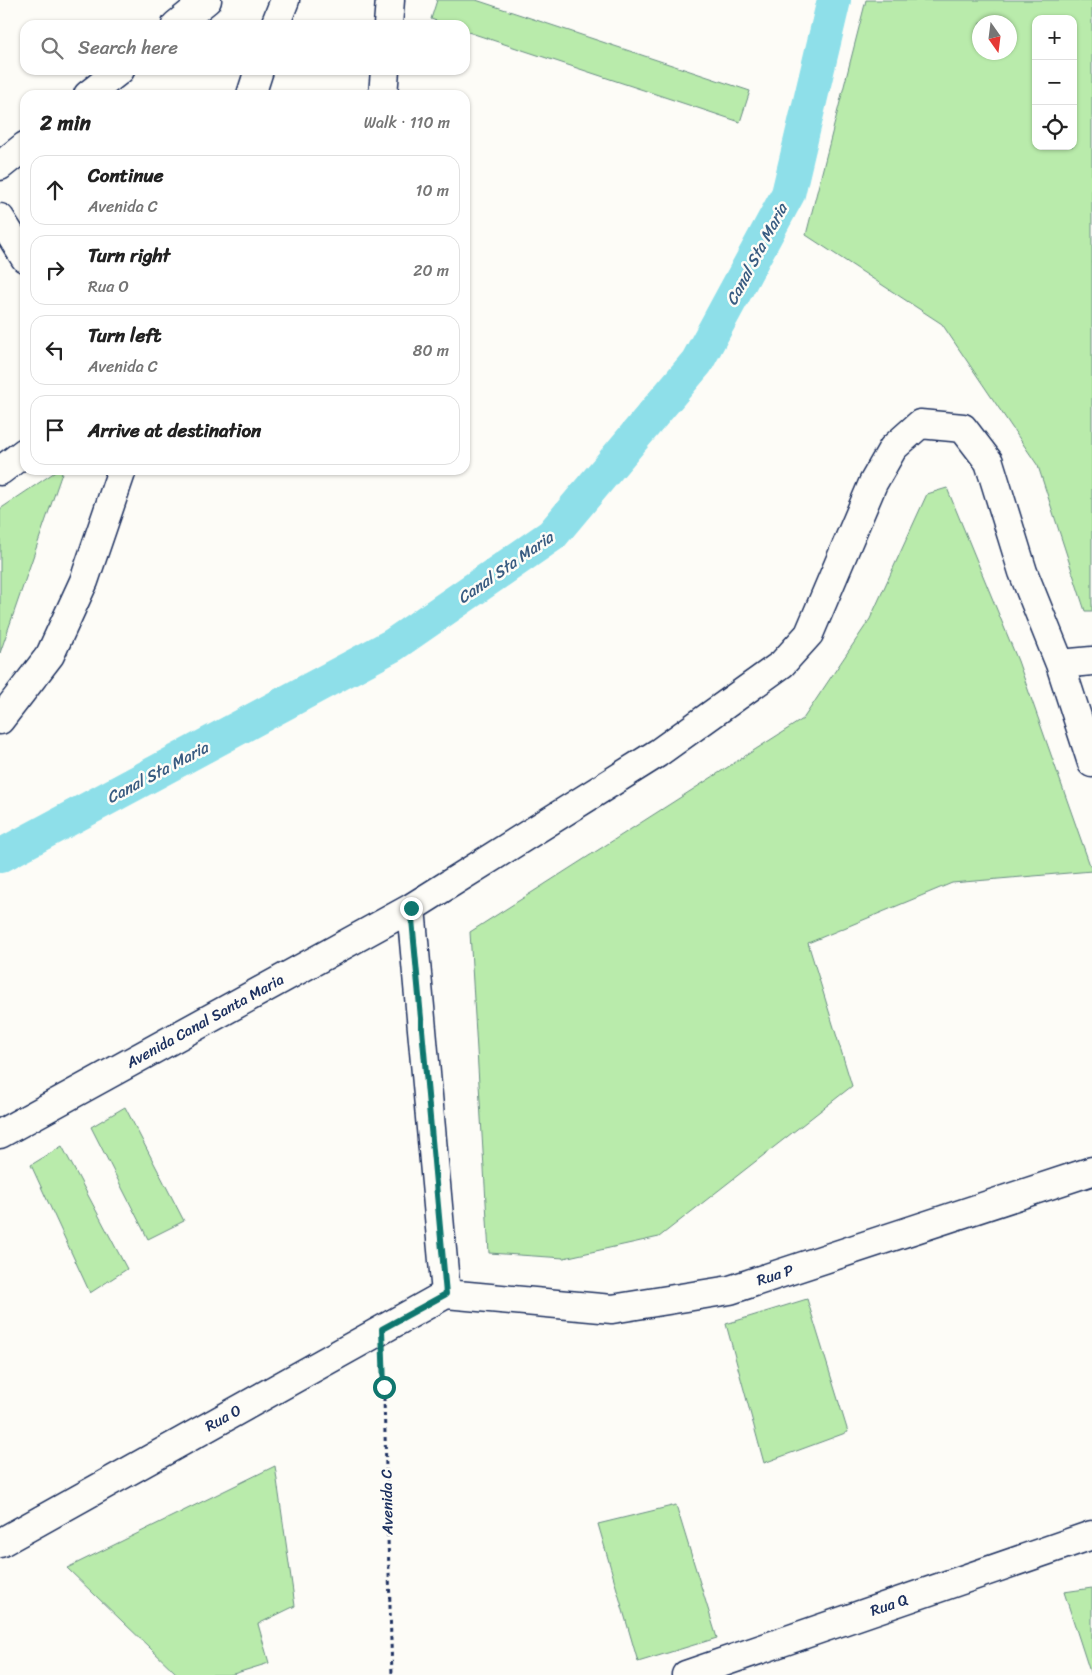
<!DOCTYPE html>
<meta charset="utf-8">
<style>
body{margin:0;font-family:Sriracha,sans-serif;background:#f6f6f6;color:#222}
.controls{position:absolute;right:15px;top:15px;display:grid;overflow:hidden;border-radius:10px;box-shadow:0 1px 4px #0004}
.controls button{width:45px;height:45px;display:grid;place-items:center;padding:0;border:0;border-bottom:1px solid #e0e0e0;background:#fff;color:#222;font:25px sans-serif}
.compass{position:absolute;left:972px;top:15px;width:45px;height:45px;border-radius:50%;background:#fff;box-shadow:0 1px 4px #0004;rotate:166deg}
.stop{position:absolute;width:15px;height:15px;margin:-11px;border:4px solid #0f766e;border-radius:50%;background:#fff}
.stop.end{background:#0f766e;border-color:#fff;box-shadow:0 1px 5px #0008}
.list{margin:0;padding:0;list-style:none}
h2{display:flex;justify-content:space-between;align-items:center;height:65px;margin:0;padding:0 20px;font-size:21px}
h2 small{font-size:16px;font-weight:400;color:#767676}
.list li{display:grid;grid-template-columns:32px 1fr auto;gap:15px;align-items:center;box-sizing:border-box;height:70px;margin:0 10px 10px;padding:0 10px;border:1px solid #e0e0e0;border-radius:15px}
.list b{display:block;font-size:19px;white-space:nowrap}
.list p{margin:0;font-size:16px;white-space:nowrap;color:#767676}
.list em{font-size:16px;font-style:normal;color:#767676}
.icon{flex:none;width:28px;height:28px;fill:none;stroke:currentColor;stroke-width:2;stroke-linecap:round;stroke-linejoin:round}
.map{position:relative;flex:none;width:1092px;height:1675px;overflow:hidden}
.search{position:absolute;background:#fff;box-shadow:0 1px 4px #0004;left:20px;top:20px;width:450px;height:55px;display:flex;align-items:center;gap:12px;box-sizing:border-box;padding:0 18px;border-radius:15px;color:#767676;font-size:19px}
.panel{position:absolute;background:#fff;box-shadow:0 1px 4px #0004;left:20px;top:90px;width:450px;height:385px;border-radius:15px}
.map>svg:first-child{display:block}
</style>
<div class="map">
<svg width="1092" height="1675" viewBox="0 0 1092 1675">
<rect width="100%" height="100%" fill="#fdfcf7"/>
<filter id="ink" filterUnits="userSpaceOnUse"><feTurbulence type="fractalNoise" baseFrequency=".02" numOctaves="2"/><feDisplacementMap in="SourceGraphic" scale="10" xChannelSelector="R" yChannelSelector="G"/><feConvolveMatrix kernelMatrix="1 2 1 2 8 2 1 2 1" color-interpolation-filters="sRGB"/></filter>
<g filter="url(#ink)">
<path fill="#b9ebab" stroke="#6a8d84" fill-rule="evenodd" d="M437 0H476L750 91 740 122 465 31V25H448L431 19Z
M866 0H1092V611H1085L1038 466 942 324 806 235ZM1036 19H1073V146H1036ZM980 22H1010V52H980Z
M58 470H63L0 653V509Z
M947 488 1018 661 1092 871 952 883 808 943 852 1086 659 1237 564 1258 489 1253 470 932 803 719 870 619 927 494Z
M125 1107 184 1221 148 1239 91 1127Z
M62 1146 127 1269 90 1293 31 1165Z
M807 1299 848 1432 764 1463 726 1324Z
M275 1466 295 1606 258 1624 269 1663 230 1675H178L67 1568Z
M676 1505 717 1638 638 1662 598 1524Z
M1092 1588V1675H1091L1064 1592Z"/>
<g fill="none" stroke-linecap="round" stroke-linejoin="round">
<path stroke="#8edfe9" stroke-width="34" d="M0 856 393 645 552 535 697 362 788 194 834 0"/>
<defs>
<path id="minor" d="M176 25 207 0
M275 25 285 0
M388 25 390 0
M88 95 120 70
M251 95 259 70
M383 95 385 70
M0 166 25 146
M0 218 25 258
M0 471 25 452
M1060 664 1092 661
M0 720 50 655 84 581 122 470
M411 908 446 1294
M0 1134 411 908 658 753 782 664 809 634 873 483 893 448 920 424 963 428 989 462 1023 572 1060 664 1092 763
M446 1294 612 1309 730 1290 1092 1171
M0 1543 446 1294
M686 1675 1092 1535"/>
</defs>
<use href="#minor" stroke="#1b2f5e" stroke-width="31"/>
<path stroke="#1b2f5e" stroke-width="3" stroke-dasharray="4 4" stroke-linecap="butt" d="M383 1365 392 1675"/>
<use href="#minor" stroke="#fdfcf7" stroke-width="28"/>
</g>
</g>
<g fill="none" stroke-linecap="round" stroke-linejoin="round" filter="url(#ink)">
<path stroke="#0f766e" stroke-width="6" d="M384 1387 382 1329 446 1294 411 908"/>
</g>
<g text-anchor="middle" stroke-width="5" stroke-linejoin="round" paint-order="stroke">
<g font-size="15" fill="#1b2f5e" stroke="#fdfcf7">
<text transform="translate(205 1021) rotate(-29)" y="5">Avenida Canal Santa Maria</text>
<text transform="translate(775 1275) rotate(-18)" y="5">Rua P</text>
<text transform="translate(223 1418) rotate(-29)" y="5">Rua O</text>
<text transform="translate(387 1502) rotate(-91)" y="5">Avenida C</text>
<text transform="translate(889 1605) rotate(-19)" y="5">Rua Q</text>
</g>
<g font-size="16" font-style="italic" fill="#385b81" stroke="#fdfcf7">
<text transform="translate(756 254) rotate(-62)" y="6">Canal Sta Maria</text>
<text transform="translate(505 567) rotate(-35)" y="6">Canal Sta Maria</text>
<text transform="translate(157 772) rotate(-28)" y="6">Canal Sta Maria</text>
</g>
</g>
</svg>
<div class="controls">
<button>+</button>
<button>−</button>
<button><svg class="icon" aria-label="locate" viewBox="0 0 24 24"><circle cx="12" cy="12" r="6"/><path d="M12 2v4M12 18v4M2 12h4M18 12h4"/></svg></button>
</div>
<svg class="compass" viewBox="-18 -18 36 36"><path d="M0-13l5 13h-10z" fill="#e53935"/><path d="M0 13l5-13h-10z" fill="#767676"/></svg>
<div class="stop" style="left:384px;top:1387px"></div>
<div class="stop end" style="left:411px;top:908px"></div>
<div class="search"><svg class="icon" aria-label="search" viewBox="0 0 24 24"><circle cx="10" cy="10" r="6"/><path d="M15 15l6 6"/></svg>Search here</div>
<section class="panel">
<h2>2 min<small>Walk · 110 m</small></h2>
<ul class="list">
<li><svg class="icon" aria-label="ahead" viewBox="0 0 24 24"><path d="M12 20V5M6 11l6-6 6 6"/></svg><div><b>Continue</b><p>Avenida C</p></div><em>10 m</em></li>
<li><svg class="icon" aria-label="right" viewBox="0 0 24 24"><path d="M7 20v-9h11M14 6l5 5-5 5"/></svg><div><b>Turn right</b><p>Rua O</p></div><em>20 m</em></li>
<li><svg class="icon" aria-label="left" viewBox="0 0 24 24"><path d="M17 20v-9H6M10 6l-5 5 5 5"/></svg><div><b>Turn left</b><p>Avenida C</p></div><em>80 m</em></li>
<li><svg class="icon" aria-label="arrive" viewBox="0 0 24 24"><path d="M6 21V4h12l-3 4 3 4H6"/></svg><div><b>Arrive at destination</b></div></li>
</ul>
</section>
</div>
